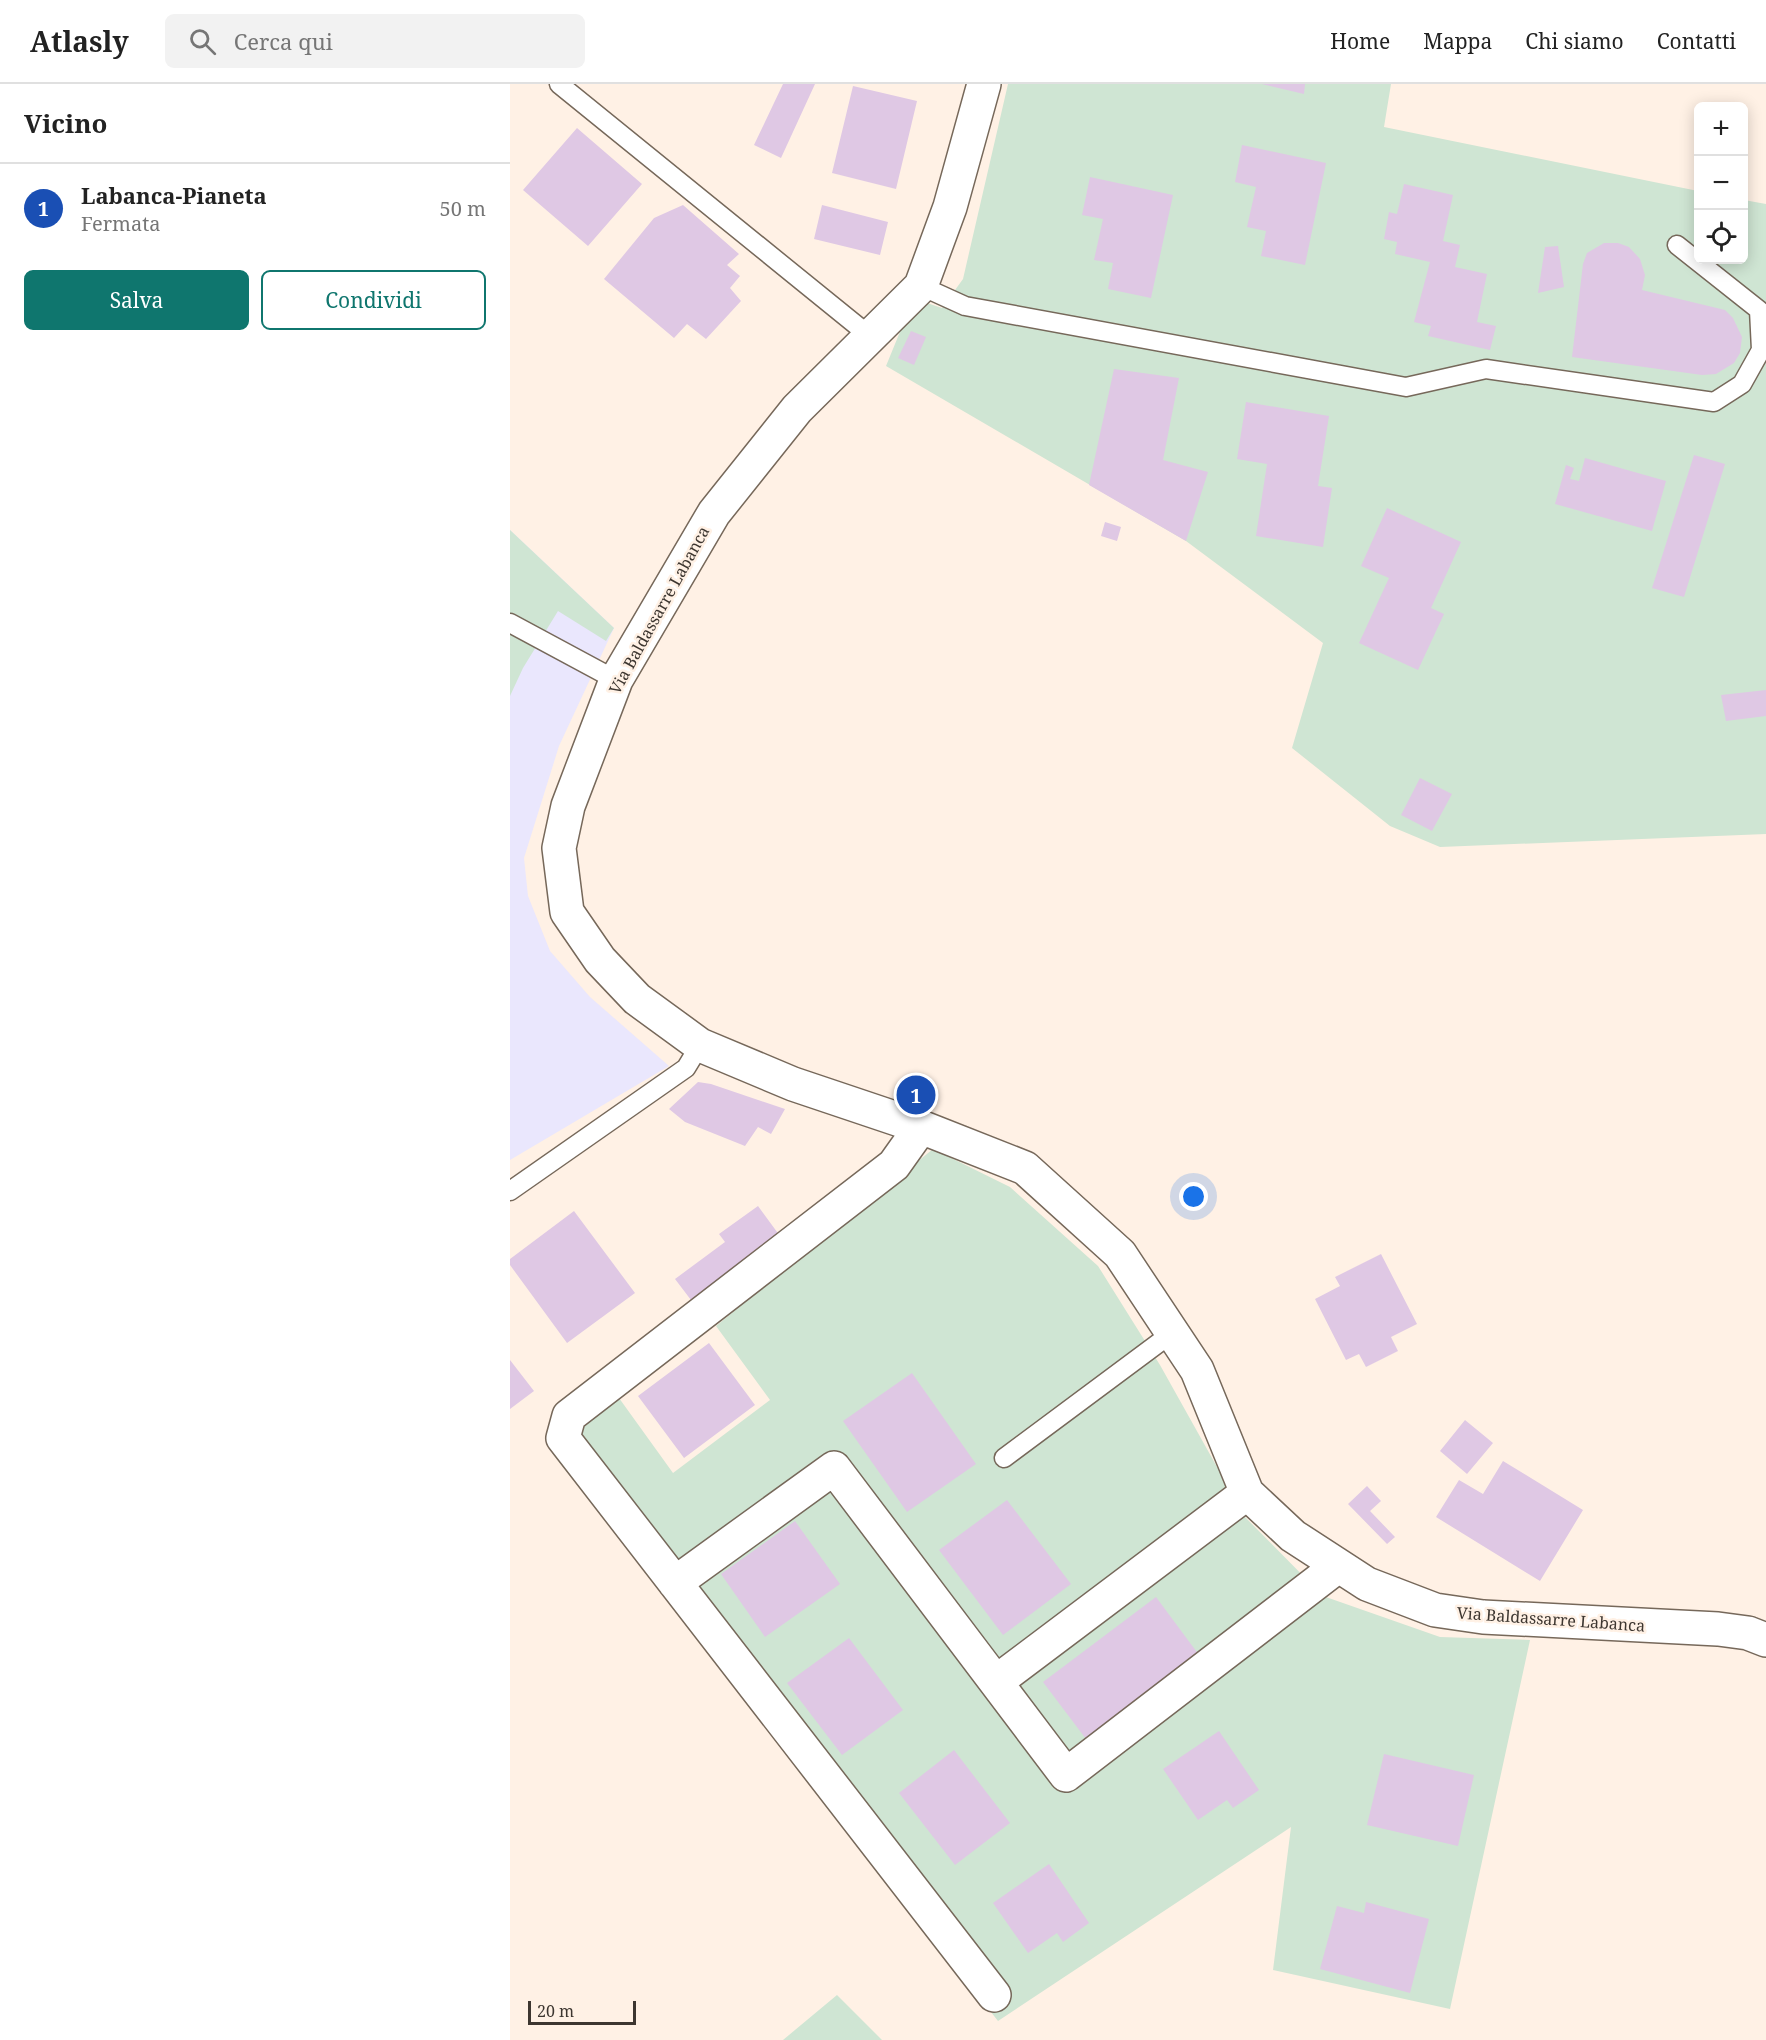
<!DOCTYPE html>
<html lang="it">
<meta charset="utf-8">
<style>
body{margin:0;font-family:"Noto Serif",serif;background:#f2f2f2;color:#222}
.controls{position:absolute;right:18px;top:18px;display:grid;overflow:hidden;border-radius:9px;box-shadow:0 3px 15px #0003}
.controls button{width:54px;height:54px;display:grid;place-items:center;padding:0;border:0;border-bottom:2px solid #e0e0e0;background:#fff;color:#222;font:30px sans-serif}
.scale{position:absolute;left:18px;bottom:15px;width:108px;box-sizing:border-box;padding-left:6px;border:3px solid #3d3630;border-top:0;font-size:16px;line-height:21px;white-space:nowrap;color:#3d3630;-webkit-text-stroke:4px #fff1e5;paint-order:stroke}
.you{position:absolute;left:684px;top:1113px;width:21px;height:21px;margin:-15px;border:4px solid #fff;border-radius:50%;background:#1a73e8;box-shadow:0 0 0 9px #1a73e833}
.badge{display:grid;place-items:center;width:39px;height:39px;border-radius:50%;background:#0f766e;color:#fff;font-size:20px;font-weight:700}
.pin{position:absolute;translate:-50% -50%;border:3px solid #fff;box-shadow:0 2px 6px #0006}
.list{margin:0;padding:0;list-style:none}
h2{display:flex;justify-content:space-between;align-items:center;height:78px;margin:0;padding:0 24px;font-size:26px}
h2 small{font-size:20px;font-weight:400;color:#767676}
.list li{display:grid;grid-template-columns:39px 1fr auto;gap:18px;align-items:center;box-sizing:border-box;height:90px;padding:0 24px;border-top:2px solid #e0e0e0}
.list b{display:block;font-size:22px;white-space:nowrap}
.list p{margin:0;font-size:20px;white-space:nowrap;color:#767676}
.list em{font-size:20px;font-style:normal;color:#767676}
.actions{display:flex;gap:12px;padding:18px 24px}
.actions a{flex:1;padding:14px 0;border:2px solid #0f766e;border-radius:9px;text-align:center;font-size:21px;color:#0f766e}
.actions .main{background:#0f766e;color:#fff}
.icon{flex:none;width:33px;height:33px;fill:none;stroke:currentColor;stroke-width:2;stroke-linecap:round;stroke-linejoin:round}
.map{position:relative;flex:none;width:1256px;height:1956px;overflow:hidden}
header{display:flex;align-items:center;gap:36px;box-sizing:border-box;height:84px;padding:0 30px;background:#fff;border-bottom:2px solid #e0e0e0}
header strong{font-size:28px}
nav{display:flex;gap:33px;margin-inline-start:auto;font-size:21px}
.search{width:420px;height:54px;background:#f2f2f2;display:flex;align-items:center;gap:15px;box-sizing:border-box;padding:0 21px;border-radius:9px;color:#767676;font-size:22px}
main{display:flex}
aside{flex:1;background:#fff}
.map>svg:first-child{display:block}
</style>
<header>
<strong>Atlasly</strong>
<div class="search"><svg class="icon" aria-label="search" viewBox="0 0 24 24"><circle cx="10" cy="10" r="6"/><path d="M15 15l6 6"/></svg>Cerca qui</div>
<nav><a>Home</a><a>Mappa</a><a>Chi siamo</a><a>Contatti</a></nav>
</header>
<main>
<aside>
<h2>Vicino<small></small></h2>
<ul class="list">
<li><span class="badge" style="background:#1a4fb4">1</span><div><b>Labanca-Pianeta</b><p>Fermata</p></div><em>50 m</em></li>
</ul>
<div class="actions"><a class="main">Salva</a><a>Condividi</a></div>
</aside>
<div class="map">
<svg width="1256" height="1956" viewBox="0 0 1256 1956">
<rect width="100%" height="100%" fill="#fff1e5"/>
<path fill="#eae7fd" d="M0 446 104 544 49 662 14 774 18 812 40 867 80 913 159 982 0 1076Z"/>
<path fill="#cfe5d3" d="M498 0H881L874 43 1188 107V176H1234V116L1256 120V750L930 763 880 742 782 664 813 559 676 457 376 282 394 238 417 219 432 224 453 195Z
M0 446 104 544 96 557 48 527 13 584 0 612Z
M423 1065 500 1103 588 1182 650 1281 735 1433 813 1512 930 1553 1020 1556 940 1925 763 1886 781 1743 488 1937 42 1369 109 1314 163 1389 260 1316 206 1242Z
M327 1911 372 1956H273Z"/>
<path fill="#dfc8e4" d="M273 0H305L271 74 244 61Z
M752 0H795L794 10Z
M343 2 407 17 386 105 322 89Z
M67 44 132 100 78 162 13 106Z
M732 61 816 79 795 181 751 172 756 147 737 143 746 103 725 98Z
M580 93 663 111 641 214 598 205 603 179 584 176 593 135 572 131Z
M894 100 943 111 933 157 950 161 945 183 977 190 967 238 986 242 980 266 918 252 921 242 904 238 920 178 885 170 887 158 874 155 879 128 887 130Z
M173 121 229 170 217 181 230 192 220 204 231 217 196 255 177 240 164 254 94 195 144 134Z
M312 121 378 138 370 171 304 155Z
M1094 159H1108L1119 163 1130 175 1135 191 1132 206 1215 226 1223 234 1232 253 1230 269 1224 279 1206 290 1192 291 1062 273 1073 180 1077 169Z
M1048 162 1054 203 1028 209 1035 163Z
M401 247 416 253 404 281 388 274Z
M604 285 669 294 653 376 698 388 676 457 579 401Z
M736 318 819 332 808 402 822 404 813 463 746 452 757 380 727 375Z
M1184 371 1215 380 1174 513 1142 504Z
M1075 374 1156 397 1142 447 1045 420 1056 381 1064 384 1060 395 1069 397Z
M877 424 951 458 921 524 934 530 908 586 849 559 879 494 851 482Z
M595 438 611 443 607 457 591 452Z
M1256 606V632L1216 637 1211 611Z
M910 694 942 710 922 747 891 731Z
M188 998 201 1000 275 1025 261 1050 248 1043 235 1062 175 1038 159 1025Z
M248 1122 270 1152 181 1216 165 1195 215 1158 209 1150Z
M64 1127 125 1209 57 1259 0 1181V1175Z
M871 1170 907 1240 881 1253 888 1267 856 1283 849 1270 836 1276 805 1215 830 1202 825 1193Z
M199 1259 245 1321 174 1374 128 1312Z
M0 1276 24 1307 0 1325Z
M402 1289 466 1380 397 1428 333 1337Z
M955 1336 983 1359 957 1390 930 1367Z
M993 1377 1073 1426 1030 1497 926 1433 949 1396 973 1410Z
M857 1402 871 1417 860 1427 885 1453 877 1460 838 1420Z
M497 1416 561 1500 493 1551 429 1466Z
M285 1437 330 1500 255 1553 211 1490Z
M646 1513 692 1575 579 1659 533 1598Z
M339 1554 393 1626 332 1671 277 1599Z
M709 1647 749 1706 723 1724 717 1716 688 1736 653 1685Z
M444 1666 500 1739 445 1781 389 1709Z
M874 1670 964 1691 948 1762 857 1741Z
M539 1780 579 1839 553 1858 547 1849 518 1869 483 1819Z
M856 1818 919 1835 900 1909 810 1885 827 1822 854 1829Z"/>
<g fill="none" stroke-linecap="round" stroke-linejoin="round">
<defs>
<path id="lane" d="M49 0 361 253
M411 202 455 222 896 303 976 285 1204 318 1232 300 1251 266 1249 226 1167 161
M0 539 106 596
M0 1107 176 984 190 961
M494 1374 662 1249"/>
<path id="street" d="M474 0 440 123 411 202 287 325 204 429 106 596 58 722 49 764 57 828 90 876 127 915 190 961 283 1000 411 1043 515 1084 610 1170 687 1286 737 1409 783 1452 857 1500 925 1526 973 1533 1208 1545 1238 1549 1256 1556
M411 1043 384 1081 59 1332 53 1354 484 1911
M165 1499 324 1384 556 1691 828 1482
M486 1598 737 1409"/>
</defs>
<use href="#lane" stroke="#76685a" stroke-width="21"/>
<use href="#street" stroke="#76685a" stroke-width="36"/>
<use href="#lane" stroke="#fff" stroke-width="18"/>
<use href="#street" stroke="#fff" stroke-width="33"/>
</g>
<g text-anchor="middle" stroke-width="5" stroke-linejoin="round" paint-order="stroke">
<g font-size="16" fill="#3d3630" stroke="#fff1e5">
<text transform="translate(149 526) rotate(-61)" y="6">Via Baldassarre Labanca</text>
<text transform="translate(1041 1535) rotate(4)" y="6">Via Baldassarre Labanca</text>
</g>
</g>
</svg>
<div class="controls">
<button>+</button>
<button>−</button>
<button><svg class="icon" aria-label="locate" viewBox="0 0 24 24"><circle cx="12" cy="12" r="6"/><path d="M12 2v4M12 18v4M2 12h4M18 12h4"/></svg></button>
</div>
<div class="scale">20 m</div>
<div class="you"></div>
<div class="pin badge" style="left:406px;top:1011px;background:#1a4fb4">1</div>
</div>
</main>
